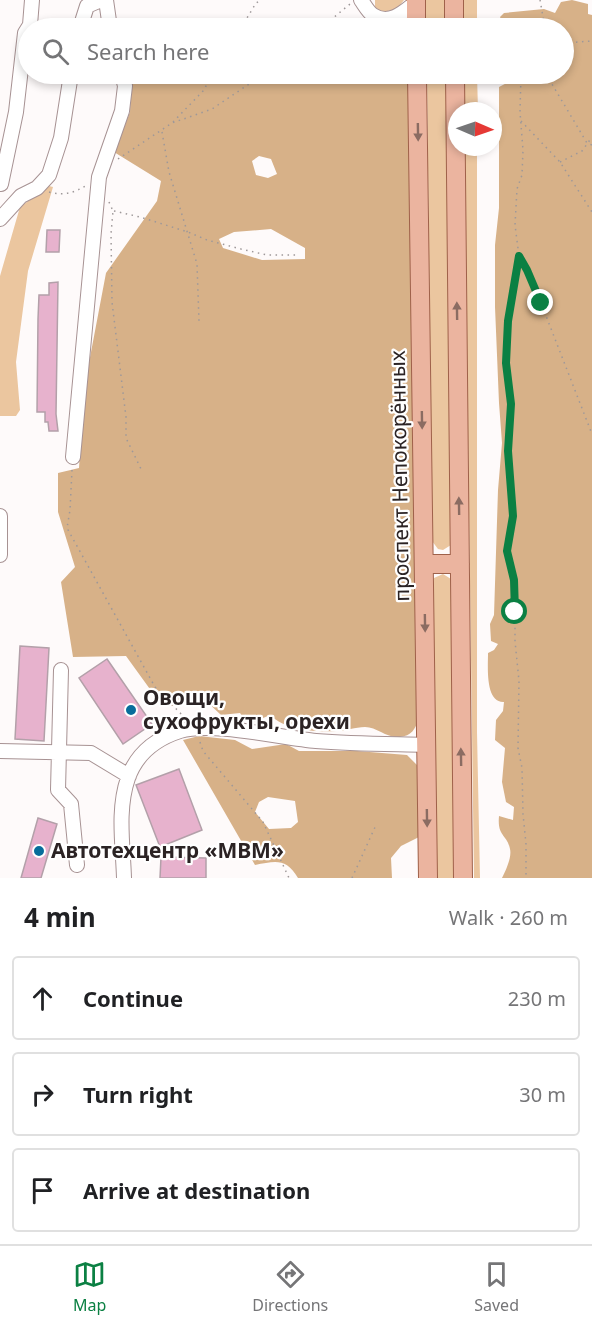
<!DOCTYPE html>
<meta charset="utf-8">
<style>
body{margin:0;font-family:"Noto Sans",sans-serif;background:#f6f6f6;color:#202124}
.compass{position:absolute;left:448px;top:102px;width:54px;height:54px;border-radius:50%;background:#fff;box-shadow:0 3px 9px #0003;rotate:92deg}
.stop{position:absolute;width:18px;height:18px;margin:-14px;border:4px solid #0b8043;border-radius:50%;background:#fff}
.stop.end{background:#0b8043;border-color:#fff;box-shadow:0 2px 6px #0008}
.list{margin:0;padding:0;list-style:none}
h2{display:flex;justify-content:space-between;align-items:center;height:78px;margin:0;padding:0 24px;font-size:26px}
h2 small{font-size:20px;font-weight:400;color:#757577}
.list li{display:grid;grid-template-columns:39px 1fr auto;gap:18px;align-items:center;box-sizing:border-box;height:84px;margin:0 12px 12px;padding:0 12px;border:2px solid #e0e0e0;border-radius:6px}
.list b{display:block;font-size:22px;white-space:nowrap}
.list em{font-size:20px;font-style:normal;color:#757577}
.icon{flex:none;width:33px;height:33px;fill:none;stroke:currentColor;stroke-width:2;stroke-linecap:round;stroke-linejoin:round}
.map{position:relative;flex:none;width:592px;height:878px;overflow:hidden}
.search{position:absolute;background:#fff;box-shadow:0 3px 9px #0003;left:18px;right:18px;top:18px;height:66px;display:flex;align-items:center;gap:15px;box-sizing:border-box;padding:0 21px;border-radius:33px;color:#757577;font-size:22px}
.sheet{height:366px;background:#fff}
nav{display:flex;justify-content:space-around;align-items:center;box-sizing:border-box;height:84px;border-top:2px solid #e0e0e0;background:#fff;font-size:16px;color:#757577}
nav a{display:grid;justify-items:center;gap:3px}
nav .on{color:#0b8043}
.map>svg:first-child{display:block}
</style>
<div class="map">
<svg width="592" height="878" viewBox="0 0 592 878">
<rect width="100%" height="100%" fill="#fefafa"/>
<path fill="#ebc69f" d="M375 0H404L397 9 383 12 375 9Z
M426 0H445L446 28H426Z
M463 0H477V28H463Z
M427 74H446L451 545 443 550 438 549 432 541Z
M463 74H477L478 111H464Z
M464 147H477V732L480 878H474Z
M49 186 53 187 28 271 16 362 20 410 16 416H0V276L20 207Z
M443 574 451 579 457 878H437L433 584 434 578Z"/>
<path fill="#d7b188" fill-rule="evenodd" d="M572 0 588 4V14L592 15V878H502C506 870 512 857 510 849 507 834 497 837 499 816L513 820 514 807 506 802 502 782 505 748 495 740 496 720 503 711 504 702C485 703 488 667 488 653L494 650 498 644 491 641 490 624 494 615 498 490 502 443 499 403 495 307V245L499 208V87L518 77 519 74H564V28H505L500 17 504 13 544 9 555 13 561 2Z
M277 19 357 28H265Z
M131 74H408L418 719C416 729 411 736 400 737 386 738 377 727 365 727 355 727 346 731 337 731 315 732 287 731 270 715L254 722 245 720 240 713 221 715 205 700 184 698 179 705 170 706 160 703 126 656 73 657 61 582 75 567 58 512V473L79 468 84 389 106 273 157 201 161 181 114 152 130 112ZM259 156 271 159 277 174 268 178 256 175 252 161ZM271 229 305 248V259L262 260 223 248 219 239 234 232Z
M199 736 235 740 252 749 286 744 299 751H357L407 755 417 765 418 772 419 837 401 846 391 858 392 878H298C286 858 276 861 255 865L183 740ZM268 797 295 801 298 822 291 828 269 829 255 812 259 802Z"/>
<path fill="#e7b2cd" stroke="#b3a0a9" stroke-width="1.5" d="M47 230H60L59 252H46Z
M58 282 56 414 58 431H49L48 422H45V412H37L38 319 39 295H49V283Z
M20 646 49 648 44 741 15 739Z
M107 659 152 724 123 744 79 678Z
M179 769 202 830 160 847 136 785Z
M38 818 57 824 41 878H21Z
M161 857 206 858V878H160Z"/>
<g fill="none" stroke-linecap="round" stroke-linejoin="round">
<defs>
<path id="minor" d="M106 0 110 28
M361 0C364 4 368 12 373 15 389 26 404 12 416 2
M80 28 87 6 101 0
M1 184 16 112 25 33 30 25 32 0
M0 219 21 196 37 188 49 175 61 138 71 74
M73 457 99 177 122 111 125 86 122 74
M0 516V555
M61 670 58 790 71 804 77 865
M0 751 91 753 129 776
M124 878C123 845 117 810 128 778 137 753 155 739 180 731 210 721 282 738 316 741 353 744 390 744 426 745"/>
<path id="major" d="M416 0V28
M454 0V28
M417 74 428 878
M455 74 463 878
M424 564H460"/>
</defs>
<use href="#minor" stroke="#a79293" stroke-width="16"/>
<use href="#major" stroke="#9f614a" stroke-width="20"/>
<path stroke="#9e9899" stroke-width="1.5" stroke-dasharray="1.5 4.5" stroke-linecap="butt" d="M540 0 545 28
M241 28 256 3 261 0
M321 28 350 4
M564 43 592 41
M521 74 520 112 523 150 522 175 517 189 515 225 519 256 507 332 506 363 511 404 508 459 513 516 507 551 515 590V641L519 681 518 748 522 768 523 814 526 844V878
M546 74 587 143 592 145
M521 121 560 162 592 212
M173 122 203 91 213 74
M162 132 169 172 197 264 199 321
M118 159 172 123 212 109 264 74
M560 162 582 151 592 137
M49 192C64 196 74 193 87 185
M109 202 113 211 111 234 112 302 126 417V438L142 471
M114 211 140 217 188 232 207 240 241 249 267 255H297
M520 257 541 303 592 434
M72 470 70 510 67 528 155 687 185 718
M200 742 203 751 263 822 289 878
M352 878 376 825"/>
<use href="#minor" stroke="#fff" stroke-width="14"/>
<use href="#major" stroke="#ebb49f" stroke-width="18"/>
</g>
<defs><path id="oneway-solid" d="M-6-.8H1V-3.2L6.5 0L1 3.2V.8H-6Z" transform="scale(1.5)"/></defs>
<g fill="#8b6c62">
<use href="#oneway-solid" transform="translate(418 132) rotate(89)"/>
<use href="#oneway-solid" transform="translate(457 311) rotate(-91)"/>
<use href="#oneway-solid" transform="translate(422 420) rotate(89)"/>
<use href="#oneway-solid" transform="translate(459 506) rotate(-91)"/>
<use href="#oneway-solid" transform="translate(425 623) rotate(89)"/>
<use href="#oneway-solid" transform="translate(461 757) rotate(-91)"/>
<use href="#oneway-solid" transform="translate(427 818) rotate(89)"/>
</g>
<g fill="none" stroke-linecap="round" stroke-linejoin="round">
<path stroke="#0b8043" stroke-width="8" d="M515 612 514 580 507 551 513 516 508 451 511 404 506 363 508 321 519 256 527 270 541 303"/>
</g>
<g fill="#086d9b" stroke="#fff" stroke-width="2">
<circle cx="131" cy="710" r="6"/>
<circle cx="39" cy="851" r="6"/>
</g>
<g text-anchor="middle" stroke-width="4.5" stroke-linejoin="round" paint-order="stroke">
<g font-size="21" fill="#2b2324" stroke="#fff">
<text transform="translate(400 476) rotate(-91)" y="7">проспект Непокорённых</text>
</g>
<g font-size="21" font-weight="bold" fill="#2b2324" stroke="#fff" text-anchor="start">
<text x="143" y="705">Овощи,<tspan x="143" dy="24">сухофрукты, орехи</tspan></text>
<text x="51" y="858">Автотехцентр «МВМ»</text>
</g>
</g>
</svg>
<svg class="compass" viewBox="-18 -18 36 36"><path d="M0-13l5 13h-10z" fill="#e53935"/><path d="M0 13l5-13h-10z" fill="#757577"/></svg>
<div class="stop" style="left:515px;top:612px"></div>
<div class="stop end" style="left:541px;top:303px"></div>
<div class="search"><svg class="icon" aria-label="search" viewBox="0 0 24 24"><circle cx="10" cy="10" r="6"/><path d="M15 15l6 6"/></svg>Search here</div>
</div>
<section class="sheet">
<h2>4 min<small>Walk · 260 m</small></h2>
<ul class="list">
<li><svg class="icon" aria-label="ahead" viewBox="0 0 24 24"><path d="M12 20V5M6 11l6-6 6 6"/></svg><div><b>Continue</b></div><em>230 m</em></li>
<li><svg class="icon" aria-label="right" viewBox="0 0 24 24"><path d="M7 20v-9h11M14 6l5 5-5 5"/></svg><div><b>Turn right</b></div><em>30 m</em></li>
<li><svg class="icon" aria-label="arrive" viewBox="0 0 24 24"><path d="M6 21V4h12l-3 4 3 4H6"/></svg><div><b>Arrive at destination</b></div></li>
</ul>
</section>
<nav>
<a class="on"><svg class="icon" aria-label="map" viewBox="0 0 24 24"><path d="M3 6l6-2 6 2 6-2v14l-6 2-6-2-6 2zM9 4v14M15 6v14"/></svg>Map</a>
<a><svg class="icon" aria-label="directions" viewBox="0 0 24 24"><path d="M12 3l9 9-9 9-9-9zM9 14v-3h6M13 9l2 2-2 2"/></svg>Directions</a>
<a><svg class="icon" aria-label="saved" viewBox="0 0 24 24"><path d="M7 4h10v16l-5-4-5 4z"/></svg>Saved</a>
</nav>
